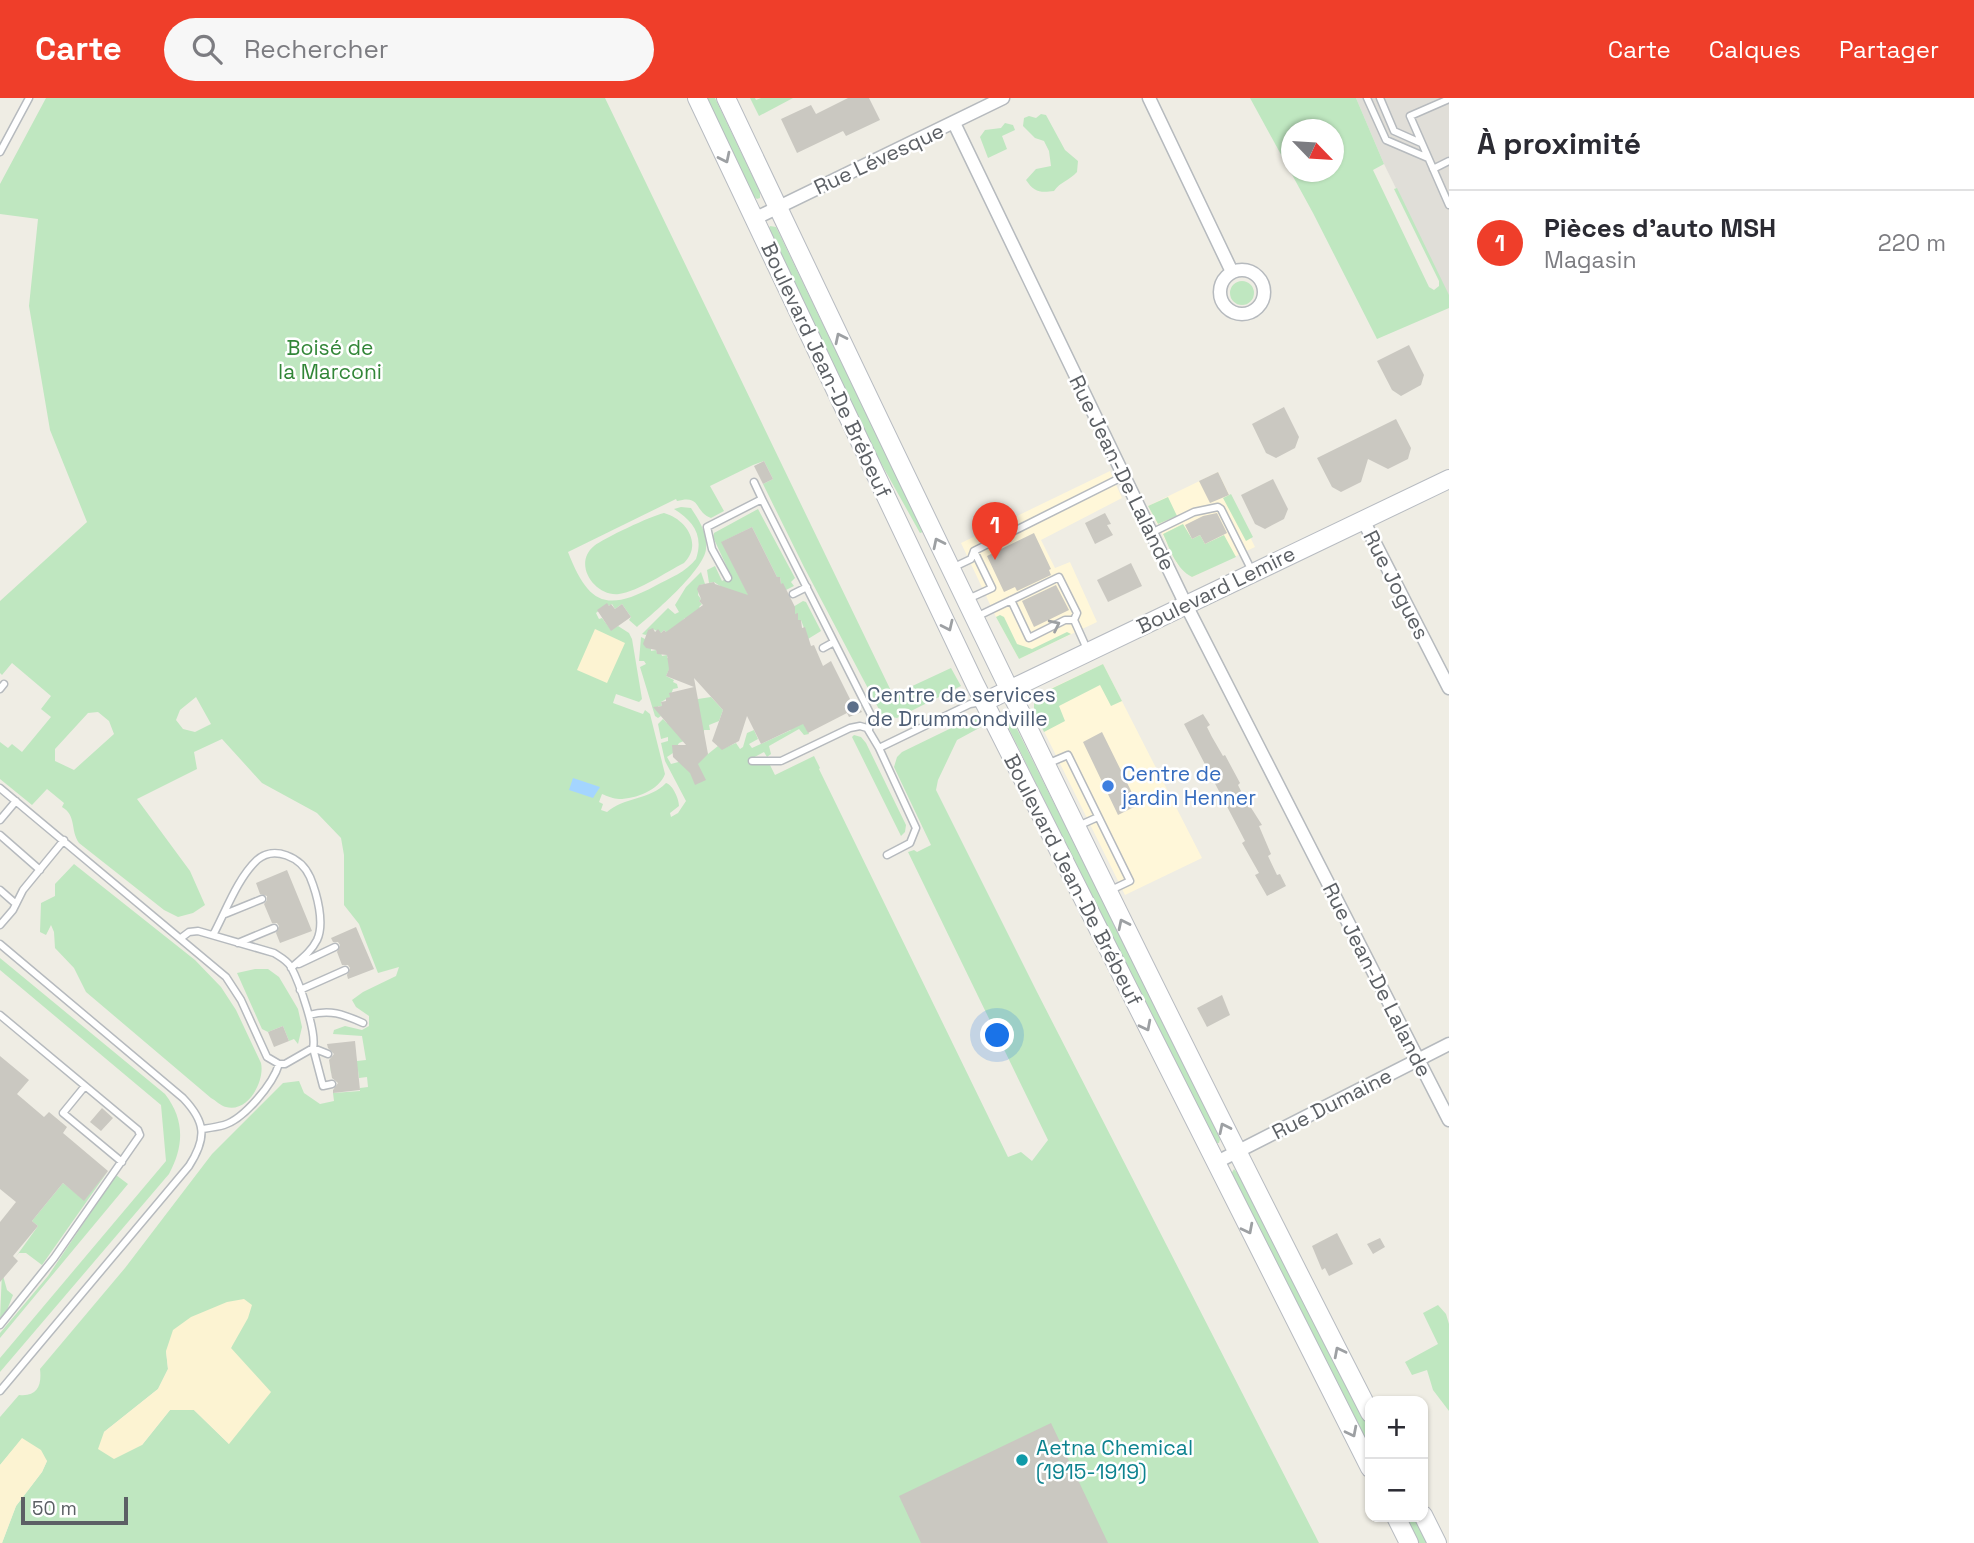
<!DOCTYPE html>
<html lang="fr">
<meta charset="utf-8">
<style>
body{margin:0;font-family:"Space Grotesk",sans-serif;background:#f7f7f7;color:#2b2b33}
.controls{position:absolute;right:21px;bottom:21px;display:grid;overflow:hidden;border-radius:14px;box-shadow:0 2px 5px #0004}
.controls button{width:63px;height:63px;display:grid;place-items:center;padding:0;border:0;border-bottom:2px solid #e1e1e2;background:#fff;color:#2b2b33;font:35px sans-serif}
.compass{position:absolute;left:1281px;top:21px;width:63px;height:63px;border-radius:50%;background:#fff;box-shadow:0 2px 5px #0004;rotate:115deg}
.scale{position:absolute;left:21px;bottom:18px;width:107px;box-sizing:border-box;padding-left:7px;border:4px solid #5c6065;border-top:0;font-size:19px;line-height:24px;white-space:nowrap;color:#5c6065;-webkit-text-stroke:5px #fff;paint-order:stroke}
.you{position:absolute;left:998px;top:938px;width:24px;height:24px;margin:-18px;border:5px solid #fff;border-radius:50%;background:#1a73e8;box-shadow:0 0 0 10px #1a73e833}
.badge{display:grid;place-items:center;width:46px;height:46px;border-radius:50%;background:#ef3e2a;color:#fff;font-size:23px;font-weight:700}
.pin{position:absolute;translate:-50% -58px;filter:drop-shadow(0 2px 4px #0008)}
.pin::after{content:'';position:absolute;top:37px;width:24px;height:21px;background:inherit;clip-path:polygon(0 0,100% 0,50% 100%)}
.list{margin:0;padding:0;list-style:none}
h2{display:flex;justify-content:space-between;align-items:center;height:91px;margin:0;padding:0 28px;font-size:30px}
h2 small{font-size:23px;font-weight:400;color:#7c7c81}
.list li{display:grid;grid-template-columns:46px 1fr auto;gap:21px;align-items:center;box-sizing:border-box;height:105px;padding:0 28px;border-top:2px solid #e1e1e2}
.list b{display:block;font-size:26px;white-space:nowrap}
.list p{margin:0;font-size:23px;white-space:nowrap;color:#7c7c81}
.list em{font-size:23px;font-style:normal;color:#7c7c81}
.icon{flex:none;width:38px;height:38px;fill:none;stroke:currentColor;stroke-width:2;stroke-linecap:round;stroke-linejoin:round}
.map{position:relative;flex:none;width:1449px;height:1445px;overflow:hidden}
header{display:flex;align-items:center;gap:42px;box-sizing:border-box;height:98px;padding:0 35px;background:#ef3e2a;color:#fff}
header strong{font-size:33px}
nav{display:flex;gap:38px;margin-inline-start:auto;font-size:24px}
.search{width:490px;height:63px;background:#f7f7f7;display:flex;align-items:center;gap:18px;box-sizing:border-box;padding:0 24px;border-radius:38px;color:#7c7c81;font-size:26px}
main{display:flex}
aside{flex:1;background:#fff}
.map>svg:first-child{display:block}
</style>
<header>
<strong>Carte</strong>
<div class="search"><svg class="icon" aria-label="search" viewBox="0 0 24 24"><circle cx="10" cy="10" r="6"/><path d="M15 15l6 6"/></svg>Rechercher</div>
<nav><a>Carte</a><a>Calques</a><a>Partager</a></nav>
</header>
<main>
<div class="map">
<svg width="1449" height="1445" viewBox="0 0 1449 1445">
<rect width="100%" height="100%" fill="#efede4"/>
<path fill="#fff7d9" d="M1110 373 1122 400 1041 442 1055 470 1070 464 1097 524 1019 561 996 519 961 445Z
M1218 374 1255 449 1192 479 1177 466 1148 408Z
M1103 566 1202 760 1125 797 1034 613 1035 604 1033 602 1037 597Z"/>
<path fill="#e0ded8" d="M1356 0H1449V198L1384 66Z"/>
<path fill="#bfe7c0" fill-rule="evenodd" d="M46 0H605L893 597 951 570 961 588 897 620 882 617 804 469 763 386 773 381 764 363 753 367 710 388 724 413 711 420C694 414 702 396 677 403L676 401 568 454C588 505 605 515 655 488 670 480 686 474 696 461 704 437 693 423 674 411L681 409 691 410C699 422 708 436 706 451 704 472 654 515 637 529L629 522 631 519 622 506 615 511 612 506 609 508 607 506 596 515 599 521 602 520 611 532 618 528 629 535 632 541 642 601 639 604 616 596 613 605 643 616 645 612 650 616 665 676C659 692 636 701 619 701 614 701 607 698 602 696L599 704 603 706 601 712 607 714C624 699 650 702 666 685 673 687 679 701 679 708L670 715 671 719 678 715 686 703 665 663 661 645 668 643V639L661 641 658 626 663 621 667 625 696 607 698 601 711 599 723 612 719 623 709 627 710 632H704V635L679 645 673 655 667 659 671 666 708 656 718 648 722 651 736 645 740 651 743 649 747 635 754 632 758 641 749 646 752 650 791 632 790 629 802 623 809 636 804 637 799 631 769 648 771 656 767 659 764 654 749 662 748 666 770 667 775 677 814 658 820 670 819 671 1008 1059 1021 1054 1032 1063 1048 1042 908 754 914 752 917 754 931 747 894 669 897 659 902 654 976 618 981 629 957 642 938 682 936 692 1037 894 1319 1445H2L16 1408 42 1374 47 1363 22 1341 0 1367V1319L19 1297C37 1299 42 1288 40 1271L125 1170 212 1056 283 985 299 983 304 995 320 1006 334 1003 333 995 360 993V990L368 989 367 979 359 980 358 972 331 975 330 966 366 962 362 938 333 936 334 932 345 928 362 932 369 928V918L356 909 352 902 363 894 396 878 399 869 378 875 359 826 344 807V757L341 740 317 715 262 685 222 641 194 654 197 671 137 701 190 773 205 807 193 815 178 819 164 812 79 745C70 732 77 718 62 709L64 705 47 691 32 707 0 681V644L8 650 12 646 22 654 51 619 41 611 51 598 12 565 2 577 0 575V503L87 424 50 332 29 208 38 121 0 116V86ZM196 599 211 626 195 634 183 631 176 622 180 612ZM98 614 109 623 114 636 74 672 55 663V651L88 615ZM234 1242 231 1250 229 1346 194 1312H170L142 1347 104 1334 158 1291 168 1271 166 1253Z
M706 0H715L760 94V100L757 101 752 97Z
M750 0H755L756 2 761 0H793L759 18Z
M1250 0H1356L1384 66 1373 72 1429 189 1434 192 1439 188V183L1394 91 1397 90 1449 197V210L1377 241 1313 115ZM1292 32H1334V74H1292Z
M1041 16 1046 17 1065 52 1078 63 1077 74C1070 82 1060 84 1054 93 1040 95 1034 94 1026 82L1036 71 1051 68 1049 53 1044 43 1035 40 1023 28 1024 20 1029 18 1036 20Z
M1005 25 1013 27 1015 32 1002 38 1007 51 988 60 980 39 985 32 1001 30Z
M770 128 776 129 778 133 923 434 920 435 877 358 768 132Z
M1230 195a12 12 0 1 1 24 0a12 12 0 1 1-24 0Z
M1231 396 1253 439 1246 443 1223 400Z
M1168 399 1177 418 1158 426 1148 408Z
M758 411 795 480 791 484 794 488 784 493 783 486H781L780 479H777L752 429 722 444 756 512 714 484 709 485 707 472 715 468 722 483 731 478 713 439 714 435Z
M664 415C686 421 703 446 684 465 666 474 639 493 619 496 595 499 572 466 594 448 604 440 651 418 664 415Z
M1183 426 1192 441 1200 437 1205 446 1224 437 1236 459 1192 479C1176 471 1170 451 1163 436Z
M701 474 705 486 700 487 698 497 701 501 699 503 702 506 699 509 702 512 691 527 685 520 668 536 664 532 661 535 653 531 646 537 642 536 668 510 675 516 679 514 675 507 686 489Z
M803 503 806 504 821 533 808 541 801 522H798V516H795V510L793 509Z
M1000 517 1004 519 1017 546 1032 551 1067 534 1071 536 1019 561 996 519Z
M641 539 645 541 646 550 651 549V553L656 552 657 555H661L662 558 667 557V560H672L673 563 666 578 674 582 673 584 677 586 678 590 673 591 670 599 661 604 662 608H658L661 618 658 620 655 618 640 569 646 566 644 563H639Z
M1103 566 1122 603 1111 608 1100 587 1059 608 1065 623 1044 634 1034 613V599Z
M1011 623 1014 625 1205 1009 1220 1041 1219 1045H1215L1010 633 1007 627Z
M854 637 861 639 866 645 906 727 905 734 901 738 852 639Z
M74 766 195 862 221 889 236 912 261 965C265 983 248 1015 226 1009 221 1008 215 1002 211 1000L86 894 74 870 55 850 54 834 51 827 46 837 40 834 41 805 55 798V786Z
M0 860 165 996C185 1022 184 1048 169 1076L0 1274V1260L166 1063 161 1007 0 872Z
M255 871H268L279 879 298 911 302 929 298 946 294 941 289 943 283 928 268 934 262 931 237 875Z
M1234 1071 1241 1080 1370 1332V1350L1247 1111 1231 1076Z
M108 1073 42 1167 26 1155H19L15 1160 38 1128 32 1123 63 1085 84 1102Z
M116 1077 128 1086 0 1240V1235L48 1178Z
M2 1174 7 1192 13 1197 7 1212 0 1220Z
M1438 1207 1446 1216 1449 1226V1313L1433 1292 1427 1272 1412 1277 1405 1264 1438 1246 1423 1215Z
M1405 1419H1415L1428 1445H1419Z"/>
<path fill="#fcf3d2" d="M595 531 625 545 607 585 577 572Z
M244 1201 252 1207 248 1220 231 1250 271 1294 229 1346 194 1312H170L142 1347 114 1361 98 1351 104 1334 158 1291 168 1271 166 1253 173 1232 191 1219 227 1204Z
M22 1340 41 1352 47 1363 42 1374 16 1408 2 1445H0V1367Z"/>
<path fill="#a4d5ff" d="M573 680 600 689 593 700 569 692Z"/>
<path fill="#cac8c1" d="M848 0H869L880 22 846 38 843 33 797 55 781 21 811 7 816 16Z
M1409 247 1424 277 1421 287 1401 298 1392 292 1377 263Z
M1284 309 1299 339 1295 350 1276 360 1266 355 1252 326Z
M1396 321 1411 350 1408 361 1388 371 1368 361 1361 384 1341 394 1332 389 1317 360Z
M764 363 773 381 763 386 754 368Z
M1218 374 1229 397 1210 405 1199 383Z
M1273 381 1288 411 1284 421 1265 431 1255 426 1241 397Z
M1105 415 1111 426 1107 427 1113 437 1095 446 1085 425Z
M1217 415 1227 435 1205 446 1200 437 1192 441 1185 427 1203 418Z
M752 429 777 479H780L781 486 783 485 795 509V516L798 515V522H801L802 530 805 529 811 548 814 547 823 568 831 563 851 603 855 602 862 614 849 619 847 615 808 635 803 626 761 646 747 618 739 643 722 652 712 643 723 612 694 580 708 656 698 666 706 682 695 687 690 675 673 659 672 647H686L653 609 662 608 661 604 666 603V600L670 599 669 595 694 589 666 578 669 571 667 557 657 556 656 552 646 550 643 546 648 532 653 530 655 534 658 531 661 535 664 532 666 534 703 507 699 503 701 501 697 491 699 487 714 484 715 486 748 497 721 444Z
M1034 435 1051 471 1049 472 1051 477 1017 493 1015 489 1004 494 987 458Z
M1131 465 1142 488 1108 504 1097 482Z
M1056 487 1069 512 1034 529 1022 503Z
M607 505 609 508 611 506 615 511 622 506 631 519 611 533 597 512Z
M1203 616 1210 627 1207 629 1212 639 1223 658 1225 657 1240 685 1238 687 1243 697 1262 727 1259 728 1271 756 1268 758 1277 777 1280 776 1286 788 1267 798 1255 777 1259 775 1242 745 1245 743 1184 626Z
M1102 634 1138 707 1118 717 1083 644Z
M287 772 312 833 280 845 276 835 279 828 277 825H272L264 806 267 802V798L260 796 256 785Z
M356 829 374 871 348 881 347 877 350 870 348 867H342L337 854 340 847 338 844H333L331 840Z
M1222 897 1230 917 1207 929 1197 910Z
M283 928 289 943 274 949 268 934Z
M355 943 360 992 333 995V992L338 985 332 980 329 962 334 956 328 950 327 946Z
M0 958 29 982 17 996 44 1019 49 1014 67 1029 63 1035 108 1073 84 1103 63 1085 32 1123 38 1128 13 1158 18 1163 0 1184V1124L16 1104 0 1091Z
M102 1010 113 1020 101 1033 90 1024Z
M1337 1135 1353 1166 1329 1178 1325 1170 1322 1172 1312 1148Z
M1380 1140 1385 1149 1373 1156 1367 1146Z
M1051 1325 1108 1445H921L899 1398Z"/>
<g fill="none" stroke-linecap="round" stroke-linejoin="round">
<defs>
<path id="lane" d="M1367 0 1386 42 1428 60
M1380 0 1394 33 1421 45
M1449 1 1410 18 1449 107
M0 54 29 0
M1433 71 1449 63
M754 384 762 401
M1151 435 1194 414 1218 409 1221 411 1252 473
M974 453 1124 378
M952 470 971 461 974 453 992 490 968 501
M728 480 712 451 707 429 762 401 871 617 869 632
M793 496 807 489
M1011 502 1029 540 1065 522H1074
M976 519 1059 479 1077 515 1074 522 1087 551
M823 550 834 544
M0 591 4 586
M879 650 970 606 982 604
M752 663H781L850 630 860 628 867 630 879 650 916 730 910 745 887 757
M1047 666 1068 657 1130 783 1111 792
M0 690 226 879 241 902 267 959 279 966H285L313 950C317 934 299 884 291 869 287 862 280 859 274 855L198 833 189 834 181 840
M0 722 16 703
M1078 728 1098 719
M0 737 40 772
M0 792 16 806
M225 816 262 801
M0 827 13 812 23 792 64 742
M213 837C226 813 237 781 257 762 274 747 301 759 310 779 317 796 325 825 317 842 311 854 301 861 291 870
M238 845 274 830
M0 846 183 1000C206 1024 207 1040 189 1068L0 1293
M299 866 335 849
M300 892 345 872
M0 917 138 1032 140 1037 54 1160 0 1227
M309 917C330 911 343 916 363 925
M313 950 323 988 332 986
M313 950 328 956
M85 988 63 1015 122 1064
M202 1031C209 1030 217 1029 224 1027 244 1021 273 986 279 966"/>
<path id="street" d="M1149 0 1232 174
M954 25 1186 507 1449 1022
M754 121 1003 0
M1220 194a22 22 0 1 1 44 0a22 22 0 1 1-44 0Z
M1363 422 1449 590
M1215 1065 1449 946"/>
<path id="secondary" d="M697 0 975 586 1370 1370
M726 0C935 441 1147 881 1370 1315
M984 604 1449 381
M1423 1417 1437 1445
M1396 1419 1409 1445"/>
</defs>
<use href="#lane" stroke="#b6babe" stroke-width="9"/>
<use href="#street" stroke="#b6babe" stroke-width="15"/>
<use href="#secondary" stroke="#b7bbc1" stroke-width="20"/>
<use href="#lane" stroke="#fff" stroke-width="6"/>
<use href="#street" stroke="#fff" stroke-width="12"/>
<use href="#secondary" stroke="#fff" stroke-width="18"/>
</g>
<defs><path id="oneway-chevron" d="M-2-3.5L2.5 0L-2 3.5" fill="none" stroke-width="1.6" stroke-linecap="round" stroke-linejoin="round" transform="scale(1.75)"/></defs>
<g stroke="#9da0a3">
<use href="#oneway-chevron" transform="translate(725 60) rotate(64)"/>
<use href="#oneway-chevron" transform="translate(840 240) rotate(-116)"/>
<use href="#oneway-chevron" transform="translate(938 445) rotate(-116)"/>
<use href="#oneway-chevron" transform="translate(1055 527) rotate(-26)"/>
<use href="#oneway-chevron" transform="translate(948 528) rotate(65)"/>
<use href="#oneway-chevron" transform="translate(1123 826) rotate(-116)"/>
<use href="#oneway-chevron" transform="translate(1146 928) rotate(63)"/>
<use href="#oneway-chevron" transform="translate(1224 1030) rotate(-116)"/>
<use href="#oneway-chevron" transform="translate(1248 1131) rotate(63)"/>
<use href="#oneway-chevron" transform="translate(1339 1254) rotate(-117)"/>
<use href="#oneway-chevron" transform="translate(1352 1334) rotate(63)"/>
</g>
<circle fill="#5c6f8a" stroke="#fff" stroke-width="2.5" cx="853" cy="609" r="7"/>
<circle fill="#3f7fe0" stroke="#fff" stroke-width="2.5" cx="1108" cy="688" r="7"/>
<circle fill="#0f9aa8" stroke="#fff" stroke-width="2.5" cx="1022" cy="1362" r="7"/>
<g text-anchor="middle" stroke-width="5" stroke-linejoin="round" paint-order="stroke">
<g font-size="21" fill="#5c6065" stroke="#fff">
<text transform="translate(879 61) rotate(-25)" y="7">Rue Lévesque</text>
<text transform="translate(826 272) rotate(65)" y="7">Boulevard Jean-De Brébeuf</text>
<text transform="translate(1122 375) rotate(64)" y="7">Rue Jean-De Lalande</text>
<text transform="translate(1396 487) rotate(63)" y="7">Rue Jogues</text>
<text transform="translate(1216 492) rotate(-26)" y="7">Boulevard Lemire</text>
<text transform="translate(1073 782) rotate(63)" y="7">Boulevard Jean-De Brébeuf</text>
<text transform="translate(1377 882) rotate(63)" y="7">Rue Jean-De Lalande</text>
<text transform="translate(1332 1006) rotate(-27)" y="7">Rue Dumaine</text>
</g>
<g font-size="21" fill="#328638" stroke="#fff">
<text x="330" y="257">Boisé de<tspan x="330" dy="24">la Marconi</tspan></text>
</g>
<g font-size="21" fill="#4e5e75" stroke="#fff" text-anchor="start">
<text x="867" y="604">Centre de services<tspan x="867" dy="24">de Drummondville</tspan></text>
</g>
<g font-size="21" fill="#366cbe" stroke="#fff" text-anchor="start">
<text x="1122" y="683">Centre de<tspan x="1122" dy="24">jardin Henner</tspan></text>
</g>
<g font-size="21" fill="#0d838f" stroke="#fff" text-anchor="start">
<text x="1036" y="1357">Aetna Chemical<tspan x="1036" dy="24">(1915-1919)</tspan></text>
</g>
</g>
</svg>
<div class="controls">
<button>+</button>
<button>−</button>
</div>
<svg class="compass" viewBox="-18 -18 36 36"><path d="M0-13l5 13h-10z" fill="#e53935"/><path d="M0 13l5-13h-10z" fill="#7c7c81"/></svg>
<div class="scale">50 m</div>
<div class="you"></div>
<div class="pin badge" style="left:995px;top:462px">1</div>
</div>
<aside>
<h2>À proximité<small></small></h2>
<ul class="list">
<li><span class="badge">1</span><div><b>Pièces d'auto MSH</b><p>Magasin</p></div><em>220 m</em></li>
</ul>
</aside>
</main>
